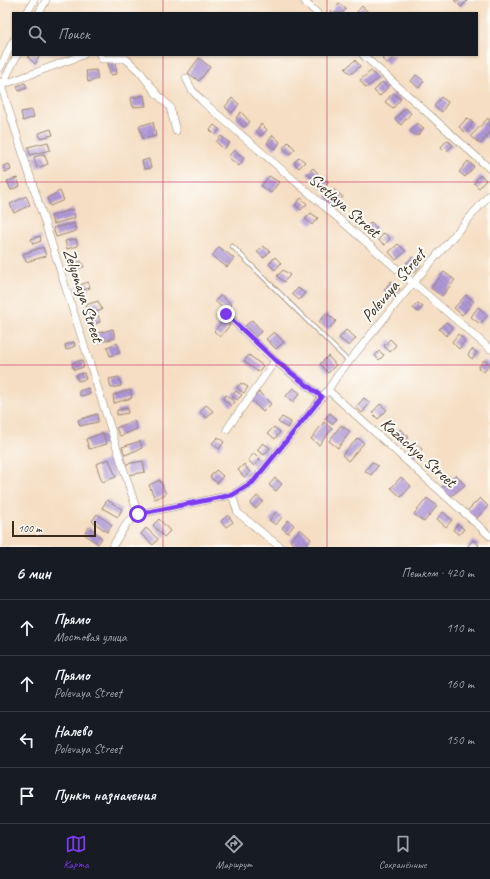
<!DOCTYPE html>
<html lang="ru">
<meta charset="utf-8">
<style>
body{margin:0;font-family:Caveat,sans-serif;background:#242831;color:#f1f3f6}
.scale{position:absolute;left:12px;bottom:10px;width:84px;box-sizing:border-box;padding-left:4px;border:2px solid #3b2a1e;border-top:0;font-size:11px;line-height:14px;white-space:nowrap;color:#3b2a1e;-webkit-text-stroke:3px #fdfcf7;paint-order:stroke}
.stop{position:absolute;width:12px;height:12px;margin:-9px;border:3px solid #7c3aed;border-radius:50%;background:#fff}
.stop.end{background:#7c3aed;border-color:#fff;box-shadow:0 1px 4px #0008}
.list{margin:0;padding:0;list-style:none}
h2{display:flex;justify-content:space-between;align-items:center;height:52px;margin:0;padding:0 16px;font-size:17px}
h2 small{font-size:13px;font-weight:400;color:#9ea1a6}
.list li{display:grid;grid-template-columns:26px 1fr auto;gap:12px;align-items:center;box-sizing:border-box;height:56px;padding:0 16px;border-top:1px solid #363941}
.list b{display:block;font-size:15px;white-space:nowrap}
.list p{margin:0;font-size:13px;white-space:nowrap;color:#9ea1a6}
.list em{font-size:13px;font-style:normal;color:#9ea1a6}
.icon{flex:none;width:22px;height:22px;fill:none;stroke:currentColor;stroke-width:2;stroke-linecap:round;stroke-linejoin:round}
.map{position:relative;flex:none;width:490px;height:547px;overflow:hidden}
.search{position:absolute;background:#171b24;box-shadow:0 1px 3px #0004;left:12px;right:12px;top:12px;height:44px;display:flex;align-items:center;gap:10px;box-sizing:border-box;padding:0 14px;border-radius:0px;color:#9ea1a6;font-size:15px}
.sheet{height:276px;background:#171b24}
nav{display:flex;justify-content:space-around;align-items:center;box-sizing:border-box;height:56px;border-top:1px solid #363941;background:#171b24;font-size:11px;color:#9ea1a6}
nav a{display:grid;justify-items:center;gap:2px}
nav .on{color:#7c3aed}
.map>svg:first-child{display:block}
</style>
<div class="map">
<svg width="490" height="547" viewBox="0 0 490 547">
<defs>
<pattern id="building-back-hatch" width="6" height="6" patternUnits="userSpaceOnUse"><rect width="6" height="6" fill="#b097d9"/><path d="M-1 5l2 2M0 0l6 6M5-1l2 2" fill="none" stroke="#907baf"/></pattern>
</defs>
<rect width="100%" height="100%" fill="#fdfcf7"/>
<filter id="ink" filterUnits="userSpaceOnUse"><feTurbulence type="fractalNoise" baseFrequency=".025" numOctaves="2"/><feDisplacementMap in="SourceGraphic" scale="8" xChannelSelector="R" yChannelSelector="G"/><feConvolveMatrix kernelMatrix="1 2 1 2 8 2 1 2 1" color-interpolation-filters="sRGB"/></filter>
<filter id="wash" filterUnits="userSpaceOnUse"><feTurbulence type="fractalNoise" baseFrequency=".012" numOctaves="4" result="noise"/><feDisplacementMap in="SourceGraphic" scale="16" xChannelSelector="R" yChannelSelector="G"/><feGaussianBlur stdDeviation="0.9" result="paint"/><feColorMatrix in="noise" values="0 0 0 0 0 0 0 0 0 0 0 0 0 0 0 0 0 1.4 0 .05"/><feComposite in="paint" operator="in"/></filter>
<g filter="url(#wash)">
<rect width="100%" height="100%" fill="#f5dec3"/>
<g id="blocks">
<path fill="url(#building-back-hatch)" d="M454 0H468L461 7Z
M339 3 346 9 342 13H333L331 11Z
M362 6 369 13H356Z
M29 55H37L39 57 35 64 28 57Z
M385 55H396L388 64 382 59Z
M199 58 210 67 199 81 188 73Z
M355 60 360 66 351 74 345 69Z
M115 62 117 74 110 75 108 63Z
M96 70 98 79 88 82 86 71Z
M371 71 378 79 366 88 360 80Z
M416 75 424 81 419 88 411 81Z
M382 82 388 87 380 96 374 91Z
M25 83 27 88 19 91 17 86Z
M393 93 401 99 393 108 385 102Z
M144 95 146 106 133 107 131 98Z
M441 97 448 102 442 112 434 106Z
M232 98 239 104 232 113 225 107Z
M405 108 411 113 401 125 395 119Z
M32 110 34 117 23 121 21 112Z
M241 112 250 122 244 127 236 118Z
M467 118 473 123 466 133 459 127Z
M488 118 490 121V133L480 144 471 136Z
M153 122 156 136 143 139 139 126Z
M417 123 424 128 417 136 410 131Z
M261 124 267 130 261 136 256 131Z
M214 125 220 130 215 135 210 130Z
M51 129 53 135 40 138 39 133Z
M273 135 280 142 275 149 267 143Z
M221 136 230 143 224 149 216 142Z
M447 140 453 145 446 152 441 147Z
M48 142 50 150 30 155 28 147Z
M288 142 295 149 290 154 283 148Z
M234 150 244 158 239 166 228 157Z
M44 154 48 164 37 168 34 157Z
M299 157 305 162 299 168 294 163Z
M149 159 151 168 144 169 142 161Z
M468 161 474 167 465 177 459 172Z
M9 164 11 170 5 172 3 166Z
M313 168 318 173 313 179 307 174Z
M480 175 486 180 479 188 474 183Z
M269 176 279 182 271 193 261 186Z
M17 178 20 186 11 190 7 181Z
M323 178 329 182 323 189 317 184Z
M333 189 343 197 336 205 326 197Z
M60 191 64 200 50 206 47 198Z
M26 196 30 205 14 213 10 204Z
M301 198 307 204 301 210 295 205Z
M73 209 75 218 53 224 51 216Z
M311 213 318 218 312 225 305 219Z
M371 222 377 228 370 236 364 230Z
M74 223 76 231 56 237 53 228Z
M384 233 390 238 385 245 378 240Z
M40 236 41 241 33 244 31 239Z
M76 239 78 246 67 249 65 241Z
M398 244 406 251 396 260 389 252Z
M263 246 270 251 264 258 257 252Z
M43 247 46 256 26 262 23 254Z
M219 247 234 258 227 267 212 256Z
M275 257 281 263 275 270 269 264Z
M412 257 421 265 414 273 405 265Z
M81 261 84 267 72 270 71 263Z
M283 270 290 275 284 282 277 276Z
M444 272 455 280 442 296 431 288Z
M391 281 400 289 393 298 384 290Z
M88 282 90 288 77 292 75 287Z
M298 288 305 293 299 300 292 294Z
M221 295 232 305 226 311 215 301Z
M466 295 474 301 462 315 454 308Z
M98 301 102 310 89 314 86 305Z
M418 303 423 307 418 312 413 308Z
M478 307 488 315 480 324 471 317Z
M326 313 336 321 328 330 319 322Z
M98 315 100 322 93 324 91 317Z
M224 320 230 325 220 337 214 331Z
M252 320 262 331 255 337 245 326Z
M446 322 453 328 446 336 439 329Z
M113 329 115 338 94 344 91 335Z
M346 330 356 338 349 346 339 338Z
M274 332 284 342 276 349 266 339Z
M458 334 465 340 459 349 452 342Z
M390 339 396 345 390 352 384 346Z
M74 342 75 346 66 350 65 345Z
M117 343 120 353 110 356 107 347Z
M472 349 477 353 472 359 468 355Z
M379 351 384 355 379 360 375 356Z
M249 355 263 366 258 372 244 361Z
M328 356 336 365 328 373 320 364Z
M82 360 84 367 74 370 72 363Z
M484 360 490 365 484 372 478 368Z
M84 373 86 379 78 381 76 375Z
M119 377 121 386 111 388 109 379Z
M241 383 248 387 244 393 237 388Z
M88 388 90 394 80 396 79 391Z
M293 388 300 393 293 402 286 396Z
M130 390 132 398 114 403 113 395Z
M236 391 242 395 237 400 232 396Z
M259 392 271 404 263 412 251 400Z
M226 395 235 402 231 406 223 399Z
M364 398 370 403 362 413 356 407Z
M380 404 387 410 378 419 372 413Z
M206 405 213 411 207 418 200 412Z
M127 408 128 413 117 415V410Z
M330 413 337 419 332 424 325 419Z
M97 414 98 422 80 426 78 420Z
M282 417 291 422 287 428 278 422Z
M390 420 394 423 387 430 383 427Z
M134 421 137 429 120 436 116 428Z
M324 422 332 429 319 445 311 439Z
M341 425 350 432 338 448 329 441Z
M274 427 280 432 275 439 268 433Z
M400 429 409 437 402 444 394 436Z
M103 433 107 444 89 449 86 439Z
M218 437 224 442 219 449 212 443Z
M358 438 364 443 348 461 342 455Z
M140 441 142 448 125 455 122 447Z
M414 442 422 449 414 458 406 450Z
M263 443 270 448 264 455 257 450Z
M254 453 260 459 254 466 248 460Z
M109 459 116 477 102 482 96 464Z
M143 461 145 472 128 475 126 464Z
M372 462 378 466 371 475 365 471Z
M244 464 250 473 244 477 238 470Z
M216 470 223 476 217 483 210 477Z
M456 475 465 485 449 498 440 489Z
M401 477 411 486 401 497 391 488Z
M275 478 282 484 276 491 269 485Z
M160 480 166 494 155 499 149 485Z
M257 496 263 501 256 509 250 504Z
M427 498 437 506 424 522 414 514Z
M480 498 488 506 476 519 467 511Z
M107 500 122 509 118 517 102 508Z
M276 512 282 517 276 525 269 520Z
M443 512 452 520 446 527 437 519Z
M97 514 112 525 107 532 92 521Z
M228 515 233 522 226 527 221 521Z
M159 519 170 531 164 537 153 525Z
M288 520 294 525 288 533 282 528Z
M457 524 464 529 459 535 453 530Z
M89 527 102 538 98 544 84 534Z
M146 528 158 539 153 545 141 534Z
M300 529 311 539 304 547H298L290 541Z
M473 540 479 545 477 547H467Z"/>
</g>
</g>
<g filter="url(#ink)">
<use href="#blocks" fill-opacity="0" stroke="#988470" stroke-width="1"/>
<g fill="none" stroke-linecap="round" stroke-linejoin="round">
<defs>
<path id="service" d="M232 246 349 362"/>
<path id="minor" d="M305 2 317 13
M27 13 34 0
M39 13 46 0
M100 55 102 59H126L140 72 157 94 170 107 176 131
M363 55 490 169
M0 68 13 41
M186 78 192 90 202 101 490 349
M0 82 138 514
M2 85 83 55
M2 85 17 55
M226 314 275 361 322 397
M328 390 490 536
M227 429 275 361
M232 495 238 513 280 547
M112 547 127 523 138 514 232 495 253 482 328 390 337 376 413 283 490 194"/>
</defs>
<use href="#service" stroke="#988470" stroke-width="5"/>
<use href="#minor" stroke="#988470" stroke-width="8"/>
<use href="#service" stroke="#fff" stroke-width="3.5"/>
<use href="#minor" stroke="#fff" stroke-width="7"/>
</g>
</g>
<g fill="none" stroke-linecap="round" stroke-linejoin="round" filter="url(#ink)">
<path stroke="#7c3aed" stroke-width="5" d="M138 514 232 495 253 482 322 397 275 360 226 314"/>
</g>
<path fill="none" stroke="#c2185b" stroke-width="1" stroke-opacity="0.55" d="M163 0V13M327 0V13M163 55V547M327 55V547M0 182H490M0 365H490"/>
<g text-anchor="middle" stroke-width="4" stroke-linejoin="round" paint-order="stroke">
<g font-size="17" fill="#3b2a1e" stroke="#fdfcf7">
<text transform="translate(345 205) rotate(41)" y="6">Svetlaya Street</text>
<text transform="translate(393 285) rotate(-50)" y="6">Polevaya Street</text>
<text transform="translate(84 295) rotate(72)" y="6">Zelyonaya Street</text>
<text transform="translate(419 452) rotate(42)" y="6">Kazachya Street</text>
</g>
</g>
</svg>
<div class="scale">100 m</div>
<div class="stop" style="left:138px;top:514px"></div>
<div class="stop end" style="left:226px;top:314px"></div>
<div class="search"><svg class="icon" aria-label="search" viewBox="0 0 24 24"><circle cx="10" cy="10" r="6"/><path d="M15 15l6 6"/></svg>Поиск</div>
</div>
<section class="sheet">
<h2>6 мин<small>Пешком · 420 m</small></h2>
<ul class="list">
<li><svg class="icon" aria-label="ahead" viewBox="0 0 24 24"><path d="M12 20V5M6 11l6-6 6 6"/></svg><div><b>Прямо</b><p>Мостовая улица</p></div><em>110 m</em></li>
<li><svg class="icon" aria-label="ahead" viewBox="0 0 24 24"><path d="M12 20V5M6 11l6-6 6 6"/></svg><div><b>Прямо</b><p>Polevaya Street</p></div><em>160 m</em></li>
<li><svg class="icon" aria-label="left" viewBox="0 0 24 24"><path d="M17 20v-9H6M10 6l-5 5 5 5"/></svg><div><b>Налево</b><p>Polevaya Street</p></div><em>150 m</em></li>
<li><svg class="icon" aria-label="arrive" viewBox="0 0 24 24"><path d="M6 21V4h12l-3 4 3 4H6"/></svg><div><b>Пункт назначения</b></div></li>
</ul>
</section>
<nav>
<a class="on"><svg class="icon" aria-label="map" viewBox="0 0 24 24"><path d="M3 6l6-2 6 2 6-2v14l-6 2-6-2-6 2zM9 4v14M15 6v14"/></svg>Карта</a>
<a><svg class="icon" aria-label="directions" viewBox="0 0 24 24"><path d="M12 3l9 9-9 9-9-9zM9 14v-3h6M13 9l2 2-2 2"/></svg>Маршрут</a>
<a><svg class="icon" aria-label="saved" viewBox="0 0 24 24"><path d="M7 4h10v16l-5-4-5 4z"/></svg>Сохранённые</a>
</nav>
